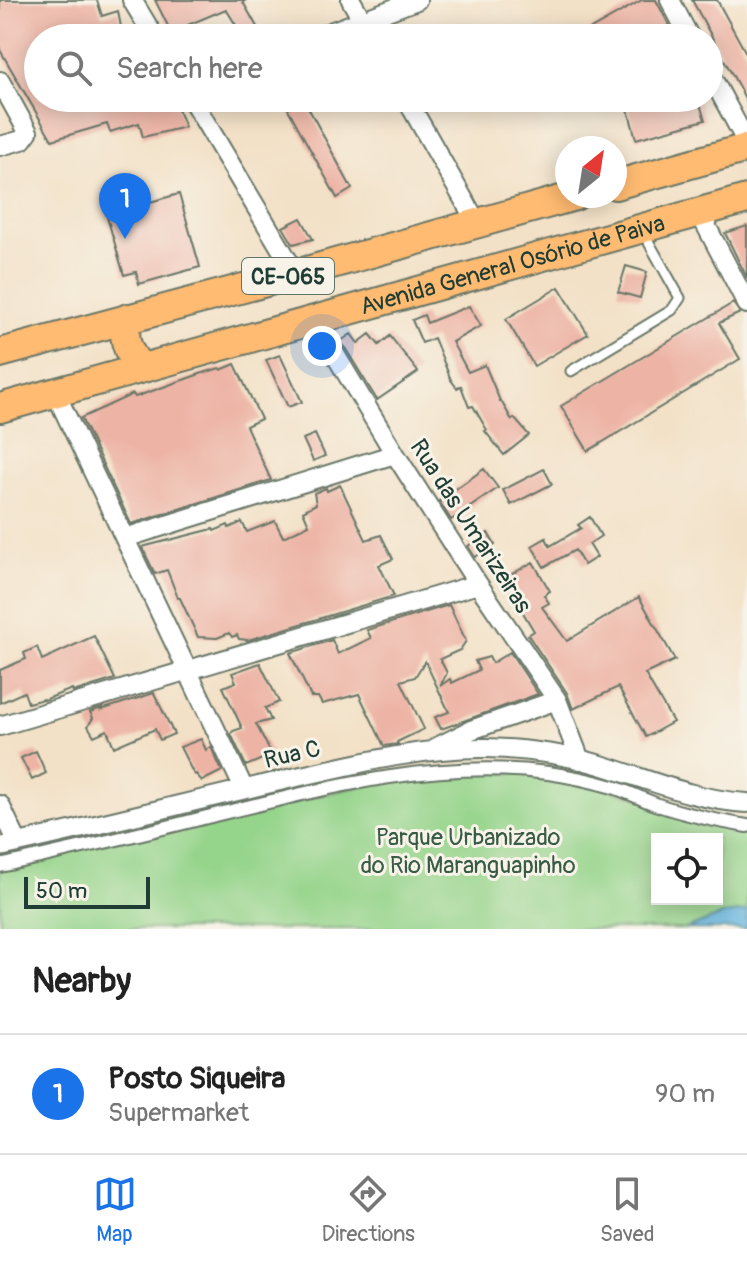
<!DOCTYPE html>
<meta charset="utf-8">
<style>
body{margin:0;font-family:Pangolin,sans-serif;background:#f2f2f2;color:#222}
.controls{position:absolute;right:24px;bottom:24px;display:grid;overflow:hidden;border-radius:0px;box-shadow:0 4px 20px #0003}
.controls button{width:72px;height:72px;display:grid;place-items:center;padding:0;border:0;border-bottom:2px solid #e0e0e0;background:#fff;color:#222;font:40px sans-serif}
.compass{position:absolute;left:555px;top:136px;width:72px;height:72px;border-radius:50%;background:#fff;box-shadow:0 4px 20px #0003;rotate:30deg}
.scale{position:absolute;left:24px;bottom:20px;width:126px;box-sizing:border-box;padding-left:8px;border:4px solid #1f3d34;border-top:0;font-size:22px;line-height:28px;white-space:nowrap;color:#1f3d34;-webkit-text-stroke:6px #f7f3e8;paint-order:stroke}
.you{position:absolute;left:322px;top:346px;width:28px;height:28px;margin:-20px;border:6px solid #fff;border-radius:50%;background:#1a73e8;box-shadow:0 0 0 12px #1a73e833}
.badge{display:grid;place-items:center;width:52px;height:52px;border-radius:50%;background:#1a73e8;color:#fff;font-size:26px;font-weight:700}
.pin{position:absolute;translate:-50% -66px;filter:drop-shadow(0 2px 4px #0008)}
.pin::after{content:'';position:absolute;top:42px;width:28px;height:24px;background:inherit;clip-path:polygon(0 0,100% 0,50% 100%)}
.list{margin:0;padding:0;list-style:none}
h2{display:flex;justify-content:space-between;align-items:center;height:104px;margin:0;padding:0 32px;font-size:34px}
h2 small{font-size:26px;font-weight:400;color:#767676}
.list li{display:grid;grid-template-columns:52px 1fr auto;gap:24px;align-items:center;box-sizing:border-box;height:120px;padding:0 32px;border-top:2px solid #e0e0e0}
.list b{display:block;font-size:30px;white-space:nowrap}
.list p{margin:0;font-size:26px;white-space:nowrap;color:#767676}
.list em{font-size:26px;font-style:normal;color:#767676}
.icon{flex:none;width:44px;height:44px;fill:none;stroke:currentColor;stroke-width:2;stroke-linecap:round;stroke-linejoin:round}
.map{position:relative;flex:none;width:747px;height:929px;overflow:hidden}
.search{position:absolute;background:#fff;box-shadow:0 4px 20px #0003;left:24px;right:24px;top:24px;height:88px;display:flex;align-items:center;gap:20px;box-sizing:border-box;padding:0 28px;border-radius:44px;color:#767676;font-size:30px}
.sheet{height:224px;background:#fff}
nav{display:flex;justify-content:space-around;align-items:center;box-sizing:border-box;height:112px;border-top:2px solid #e0e0e0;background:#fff;font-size:22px;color:#767676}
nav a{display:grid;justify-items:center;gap:4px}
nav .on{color:#1a73e8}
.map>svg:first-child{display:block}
</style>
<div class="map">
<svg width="747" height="929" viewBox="0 0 747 929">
<rect width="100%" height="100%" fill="#f7f3e8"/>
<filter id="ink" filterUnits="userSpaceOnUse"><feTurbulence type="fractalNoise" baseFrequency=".0125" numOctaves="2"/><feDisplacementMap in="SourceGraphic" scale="16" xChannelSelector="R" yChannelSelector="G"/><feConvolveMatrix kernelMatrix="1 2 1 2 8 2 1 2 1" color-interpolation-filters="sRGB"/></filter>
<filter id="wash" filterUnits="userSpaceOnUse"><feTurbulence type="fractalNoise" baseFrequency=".006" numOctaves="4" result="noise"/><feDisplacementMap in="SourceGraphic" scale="32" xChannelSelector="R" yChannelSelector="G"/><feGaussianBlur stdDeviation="1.8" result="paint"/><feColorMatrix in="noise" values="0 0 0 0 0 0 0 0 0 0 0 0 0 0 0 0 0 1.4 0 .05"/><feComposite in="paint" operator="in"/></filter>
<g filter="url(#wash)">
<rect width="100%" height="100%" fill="#f3e1c7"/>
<path fill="#95d48b" stroke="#5a8860" stroke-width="2" fill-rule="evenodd" d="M547 773 747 826V911L725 914 686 929H0V866L414 774ZM657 839H717V899H657Z"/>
<path fill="#62b4de" stroke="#407889" stroke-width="2" d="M747 911V929H686L725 914Z"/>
<g id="blocks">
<path fill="#edb4a5" d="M0 0H97L102 16 118 11 123 38H38V98H173L185 127 143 137 139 123 110 132 107 124 52 140 0 50Z
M155 0H246L243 2 261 34 250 38H244L226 9 171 32Z
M642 0H656L676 38H575Z
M692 0H717L747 55V102Z
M625 98H698L705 120 636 139Z
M304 100 352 189 337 198 288 109Z
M179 194 200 267 139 284 136 272 124 275 105 210 127 204 128 208Z
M301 218 313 239 293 244 283 227Z
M747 226V278L725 233Z
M626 266 647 272 640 298 618 292Z
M559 287 588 334 534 366 506 319Z
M733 303 740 313 719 323 740 359 588 451 561 406Z
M469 306 481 326 452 342 468 372 485 365 500 401H501L512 420 514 418 529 435 504 455 485 431 487 430 473 406 469 407 461 386 457 388 451 380 434 338 422 343 412 320 424 315 427 323Z
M351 334 358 343 370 334 379 345 390 336 418 372 377 400 341 341Z
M280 355 302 402 288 407 266 360Z
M235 364 261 419 246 426 271 480 131 524 81 418 133 394 135 397 200 374 220 368 221 370Z
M315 434 325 456 313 461 303 439Z
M484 469 498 488 451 520 439 501Z
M544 469 552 484 511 505 503 490Z
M340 485 366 540 381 535 393 559 379 565 394 596 248 640 239 639 237 635 232 637 229 633 217 638 198 637 180 598H178L167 570 155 574 142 547 213 529 214 531 228 525 229 528 242 522 247 532 275 521 283 537 309 525 303 511 316 504 314 493 326 488 327 491Z
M590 517 601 536 589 544 597 557 584 565 575 550 544 567 532 546 546 538 550 546 581 528 578 525Z
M488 533 495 545 475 557 468 546Z
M533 562 550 591 544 595 549 603 542 607 567 641 639 597 675 660 645 674 673 722 646 737 618 687 573 709 567 693 528 635 534 631 503 579Z
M449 605 466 641 460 650 440 659 447 673 440 686 450 679 452 683 479 670 475 661 489 657 492 663 510 652 538 694 441 729 435 717 449 712 425 661 415 677 401 681 424 729 397 742 398 744 384 746 359 694 322 704 318 697H311L290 653 332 640 338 654 371 638 367 630Z
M94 636 115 679 73 692 72 689 44 700 43 699 28 703 24 692 0 703V670L26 659 24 653 37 647 42 660Z
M260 663 279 702 265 708 271 720 256 724 272 755 246 766 231 734 233 731 242 728 223 687 236 682 232 673Z
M154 693 174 734 160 740 155 729 114 747 107 730 94 736 88 726 93 718 90 712 102 708 101 710Z
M201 739 206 750 211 747 222 771 202 781 196 774 194 775 180 747Z
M36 751 46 773 32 780 21 758Z"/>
</g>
</g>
<g filter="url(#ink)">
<use href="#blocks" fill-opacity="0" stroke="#697667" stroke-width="2"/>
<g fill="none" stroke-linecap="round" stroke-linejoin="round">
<defs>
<path id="service" d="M571 371 672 310 680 298 643 232"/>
<path id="pedestrian" d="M0 866C69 850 138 835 207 817 317 790 433 758 548 773 570 776 592 781 613 787 629 792 643 800 658 805 687 815 717 821 747 826"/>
<path id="minor" d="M132 0 155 38
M351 0 372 38
M670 0 690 38
M314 38 417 0
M709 72 747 143
M0 81 28 132 22 140 0 146
M191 98 296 274
M406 98 477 223
M699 212 747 304
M315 321 395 454 478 584 557 700 580 760
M55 392 244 789
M125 538 395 454
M0 726 478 584
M437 747 471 730 557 700
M0 805 18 843
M0 847C95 826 189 802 284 780 350 765 419 747 487 748 525 749 564 754 601 765 650 780 695 800 747 803"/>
<g id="primary">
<path d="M615 185 747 148"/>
<path d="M128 318C121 338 128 354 142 368"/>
<path d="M0 353 296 274 575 196"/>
<path id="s1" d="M0 408 747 199"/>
</g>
</defs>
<use href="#service" stroke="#697667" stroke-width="13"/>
<use href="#pedestrian" stroke="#697667" stroke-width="16"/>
<use href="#minor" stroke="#697667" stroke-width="22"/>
<use href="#primary" stroke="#697667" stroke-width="32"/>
<use href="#service" stroke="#fff" stroke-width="9"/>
<use href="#pedestrian" stroke="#fff" stroke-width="12"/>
<use href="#minor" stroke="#fff" stroke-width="18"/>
<use href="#primary" stroke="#ffbb71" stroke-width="28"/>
</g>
</g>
<g text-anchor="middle" stroke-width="6" stroke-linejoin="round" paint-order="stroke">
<rect fill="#f7f3e8" stroke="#60746a" stroke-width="2" x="242" y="258" width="92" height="36" rx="6"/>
<g font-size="22" font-weight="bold" fill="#1f3d34">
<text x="288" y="284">CE-065</text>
</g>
<g font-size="24" fill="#1f3d34" stroke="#f7f3e8">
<text dy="8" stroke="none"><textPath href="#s1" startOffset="532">Avenida General Osório de Paiva</textPath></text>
<text transform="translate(471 526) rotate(57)" y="8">Rua das Umarizeiras</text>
<text transform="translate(292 754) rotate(-13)" y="8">Rua C</text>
</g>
<g font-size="24" fill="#375b45" stroke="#f7f3e8">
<text x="468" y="845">Parque Urbanizado<tspan x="468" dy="28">do Rio Maranguapinho</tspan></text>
</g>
</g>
</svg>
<div class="controls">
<button><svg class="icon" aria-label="locate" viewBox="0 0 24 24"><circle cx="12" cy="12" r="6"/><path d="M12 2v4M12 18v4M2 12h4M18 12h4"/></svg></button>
</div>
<svg class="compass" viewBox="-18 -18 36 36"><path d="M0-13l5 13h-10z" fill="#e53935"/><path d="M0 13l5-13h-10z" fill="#767676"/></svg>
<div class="scale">50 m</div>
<div class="you"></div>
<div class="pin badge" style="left:125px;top:239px">1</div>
<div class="search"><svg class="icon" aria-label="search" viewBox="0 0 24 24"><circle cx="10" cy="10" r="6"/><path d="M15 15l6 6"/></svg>Search here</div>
</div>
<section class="sheet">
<h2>Nearby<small></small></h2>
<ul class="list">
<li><span class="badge">1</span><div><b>Posto Siqueira</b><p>Supermarket</p></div><em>90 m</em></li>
</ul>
</section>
<nav>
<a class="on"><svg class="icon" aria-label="map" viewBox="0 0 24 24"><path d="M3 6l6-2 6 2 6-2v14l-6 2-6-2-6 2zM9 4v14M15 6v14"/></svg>Map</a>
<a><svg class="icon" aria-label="directions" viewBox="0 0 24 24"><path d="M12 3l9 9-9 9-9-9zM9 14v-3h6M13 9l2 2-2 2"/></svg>Directions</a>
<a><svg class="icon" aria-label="saved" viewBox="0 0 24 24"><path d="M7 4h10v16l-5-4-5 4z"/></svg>Saved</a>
</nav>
